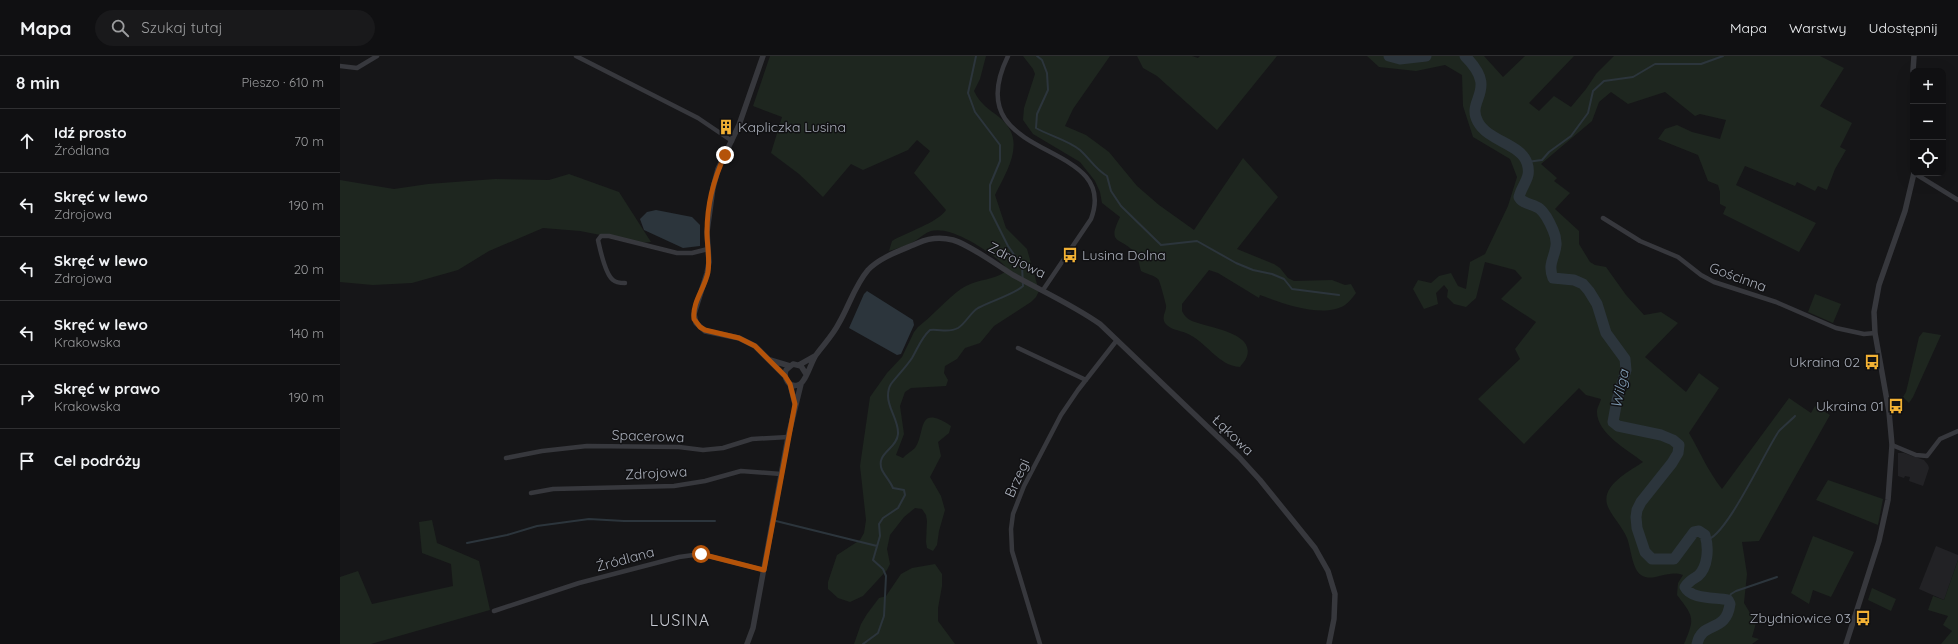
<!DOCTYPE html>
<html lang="pl">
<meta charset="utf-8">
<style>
body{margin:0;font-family:Quicksand,sans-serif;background:#19191b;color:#f1f3f6}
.controls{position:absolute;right:12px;top:12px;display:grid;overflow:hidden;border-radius:8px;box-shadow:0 4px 16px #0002}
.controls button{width:36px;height:36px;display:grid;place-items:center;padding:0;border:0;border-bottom:1px solid #303032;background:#101012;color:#f1f3f6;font:20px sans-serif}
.stop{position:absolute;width:12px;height:12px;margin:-9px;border:3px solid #b45309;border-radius:50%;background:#fff}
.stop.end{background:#b45309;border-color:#fff;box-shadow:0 1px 4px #0008}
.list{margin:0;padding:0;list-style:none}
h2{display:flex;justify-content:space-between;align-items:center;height:52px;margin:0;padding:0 16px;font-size:17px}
h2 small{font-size:13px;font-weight:400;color:#9c9d9f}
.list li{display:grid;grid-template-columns:26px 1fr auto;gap:12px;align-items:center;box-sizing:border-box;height:64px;padding:0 16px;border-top:1px solid #303032}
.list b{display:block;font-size:15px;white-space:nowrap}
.list p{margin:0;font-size:13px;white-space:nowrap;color:#9c9d9f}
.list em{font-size:13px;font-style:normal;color:#9c9d9f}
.icon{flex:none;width:22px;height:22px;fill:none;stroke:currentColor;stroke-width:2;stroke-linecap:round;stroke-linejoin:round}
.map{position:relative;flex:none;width:1618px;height:588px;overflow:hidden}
header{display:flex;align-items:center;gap:24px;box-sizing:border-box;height:56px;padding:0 20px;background:#101012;border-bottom:1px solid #303032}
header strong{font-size:19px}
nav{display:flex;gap:22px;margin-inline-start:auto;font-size:14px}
.search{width:280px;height:36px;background:#19191b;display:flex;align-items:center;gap:10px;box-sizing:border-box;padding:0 14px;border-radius:22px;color:#9c9d9f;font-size:15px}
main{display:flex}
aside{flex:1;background:#101012}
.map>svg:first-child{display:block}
</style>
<header>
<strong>Mapa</strong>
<div class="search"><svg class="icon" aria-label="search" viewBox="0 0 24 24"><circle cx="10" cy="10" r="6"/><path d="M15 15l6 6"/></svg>Szukaj tutaj</div>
<nav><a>Mapa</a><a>Warstwy</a><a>Udostępnij</a></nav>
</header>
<main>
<aside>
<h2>8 min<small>Pieszo · 610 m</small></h2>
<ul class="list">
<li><svg class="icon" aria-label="ahead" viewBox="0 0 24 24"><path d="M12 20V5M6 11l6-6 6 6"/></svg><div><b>Idź prosto</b><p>Źródlana</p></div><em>70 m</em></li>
<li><svg class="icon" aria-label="left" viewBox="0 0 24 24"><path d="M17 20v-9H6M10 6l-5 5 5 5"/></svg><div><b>Skręć w lewo</b><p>Zdrojowa</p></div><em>190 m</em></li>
<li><svg class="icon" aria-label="left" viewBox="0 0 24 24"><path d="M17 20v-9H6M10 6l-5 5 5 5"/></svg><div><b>Skręć w lewo</b><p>Zdrojowa</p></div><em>20 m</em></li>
<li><svg class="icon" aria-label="left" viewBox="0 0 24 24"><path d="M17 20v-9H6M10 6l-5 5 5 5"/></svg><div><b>Skręć w lewo</b><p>Krakowska</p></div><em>140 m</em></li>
<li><svg class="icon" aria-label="right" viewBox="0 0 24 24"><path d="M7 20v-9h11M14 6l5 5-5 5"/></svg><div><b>Skręć w prawo</b><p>Krakowska</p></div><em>190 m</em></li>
<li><svg class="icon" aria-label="arrive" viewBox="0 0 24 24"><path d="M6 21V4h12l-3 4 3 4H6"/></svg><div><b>Cel podróży</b></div></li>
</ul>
</aside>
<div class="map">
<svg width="1618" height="588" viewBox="0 0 1618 588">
<rect width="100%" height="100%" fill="#161618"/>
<path fill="#222225" d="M1558 397H1564L1584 404 1588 409 1589 412 1583 430 1569 425 1570 421 1565 420 1564 422 1558 420Z
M1596 490 1618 499V504L1604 544 1579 533Z"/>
<path fill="#1e261f" d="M430 0H646L640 23 634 35C640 48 649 53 659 61 688 84 667 114 655 139L666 172 687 193 699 235 696 241 691 246 654 270 640 287 625 292 617 303 605 310 604 317 608 324 606 330 571 332 565 336 560 350 564 378 556 399 563 402C566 398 572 395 575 392 586 377 576 347 611 370L609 377 598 386 601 400 590 421 601 440 605 454 599 475 597 489 593 495 587 492 586 486 587 465 586 459 582 453 575 452 564 461 550 479 547 493 550 508 547 514 523 540 510 546 498 542 488 533V526L497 499 520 484 524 477 526 464 520 410 530 341 547 317 562 301 574 276 578 271C593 260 612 237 626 230 639 223 654 224 665 216V210C651 196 611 169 591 175 585 177 581 181 575 185 567 190 558 192 549 195L552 185C567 176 597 167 606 154L574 117 590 95 577 84 568 94 523 114 511 108 483 141 459 118 431 97 442 61 413 50Z
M683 0H770L733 53 725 70 746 79 769 96 797 130 819 149 854 174 903 102 938 141 897 193 934 208 940 212 948 222 954 225 992 224 1005 229 1011 228 1016 237C1013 241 1009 246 1005 249 983 263 942 247 920 239L919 242 878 217 869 214 842 248V255C844 259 846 262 850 264 862 271 915 275 907 300 906 304 902 308 900 311 878 310 866 285 846 277 839 274 830 274 825 267 821 260 827 255 826 249 825 245 820 225 818 223 814 219 806 218 801 215 799 209 799 203 795 197 781 180 766 190 780 161L762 147 760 136 755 125 740 106 693 78 683 64 684 52 695 18 693 13Z
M797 0H852L858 2 860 0H937L877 74 817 20 803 12Z
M1027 0H1144L1163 21 1185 0H1234L1189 47 1199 55 1214 40 1231 51 1246 33 1256 18 1274 0H1480L1504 12 1480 50 1512 67 1500 91 1506 94 1495 113 1487 134 1478 130 1475 135 1457 126 1455 130 1405 110 1396 129 1476 167 1459 196 1383 158 1386 151 1380 148V136L1378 129 1368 125 1358 99 1318 83 1325 73 1337 69 1352 76 1380 83 1386 64 1360 58 1355 60 1325 36 1288 48 1271 36 1259 46 1252 65 1201 108 1217 122 1214 125 1230 137 1215 153 1239 175V188L1250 206 1255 209 1266 211 1286 239 1304 259 1321 256 1338 267 1305 301 1346 336 1359 317 1379 332 1349 377C1360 396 1368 415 1382 433L1449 342 1471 357 1475 350 1490 359 1419 485 1402 486 1407 518 1404 547 1416 567 1412 581 1419 583 1412 588H1344C1355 562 1354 561 1337 539L1338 527 1343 519C1327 513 1313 527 1301 519 1292 513 1291 492 1287 482 1282 470 1273 462 1268 451 1259 430 1290 415 1303 406 1288 394 1256 377 1257 355 1257 352 1260 347 1261 343L1246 339 1239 332 1184 388 1138 343 1180 303 1175 293 1196 266 1161 243 1182 222 1175 214 1145 206 1136 242 1126 251 1114 248 1107 241 1108 234 1104 229 1096 237 1098 248 1084 253 1073 233 1078 224 1091 227 1099 220 1111 217 1118 230 1126 233 1130 206 1145 198 1168 150 1177 121 1170 103 1133 81 1123 50 1122 19 1105 9 1076 15 1039 11Z
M229 118 279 136 311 186 301 187 240 175 203 172 149 195 118 214 72 227 33 229 0 226V124L54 133 88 128 155 123 209 124Z
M1475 238 1501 248 1493 267 1468 256Z
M1583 276 1601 279 1573 341 1569 347 1563 341 1566 336 1579 281Z
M1488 424 1543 443 1538 469 1476 444Z
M92 464 97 487 139 505 150 554 31 588H0V521L18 515 32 548 113 530 111 508 82 497 79 466Z
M1473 480 1514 496 1491 541 1473 534 1469 548 1451 537Z
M1618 504V588H1601L1612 575 1603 569 1608 560 1588 554 1593 540 1604 544Z
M595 508 602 518V530L598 552V565L615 588H514L521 568 527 558 539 542 546 540 561 518 572 512Z
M1532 532 1556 543 1551 555 1528 544Z"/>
<path fill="#2c353c" d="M316 154 352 161 360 169V190L343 192 304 174 300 163 307 156Z
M527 235 573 264 574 269 561 298 557 299 509 272 524 238Z"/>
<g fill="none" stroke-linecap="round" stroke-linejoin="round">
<path stroke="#2c353c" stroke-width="2" d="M697 0 702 4 707 17 708 34 697 58 696 72C710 80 728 84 740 94 750 103 755 113 767 120L771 135 781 150 821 189 857 185 896 207 913 214 932 218 944 223 952 233 999 239
M1187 106 1202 104 1209 96 1231 80 1248 57 1253 35 1264 25 1293 21 1315 8H1361L1383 0
M436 465 537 490
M1366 484C1386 482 1426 393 1439 375 1444 370 1450 365 1455 360
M127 487 167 479 197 470 249 463 284 465H375
M1388 544 1391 538 1396 535 1437 521
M523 588 538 577 544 560 546 520 543 513 533 504 540 480 539 468 543 462 558 452 565 439 564 434 553 432C550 425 545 420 542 414 535 397 557 393 558 378 559 365 548 353 548 340 548 336 549 331 551 328 558 319 566 311 572 302 578 292 581 282 590 274 600 273 609 277 618 272 626 267 630 257 638 252 651 245 675 238 683 230L682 210 668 190 650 154V129L660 105V89L635 56 628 37 636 0"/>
<path stroke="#2c353c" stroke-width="11" d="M1049 0 1060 3 1086 0
M1125 0C1160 35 1125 43 1138 66 1148 85 1181 88 1187 107 1192 122 1182 128 1179 141 1182 148 1194 148 1200 153 1206 158 1210 167 1213 174 1223 196 1205 203 1213 222L1234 224 1243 228 1249 235 1257 248 1266 277 1285 303 1286 314 1277 344 1273 366 1278 370 1321 379 1333 384 1339 389 1338 397 1332 407 1301 446 1297 454 1296 461 1297 472 1305 496 1312 503H1334L1354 476 1359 475 1365 479C1369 492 1368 511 1358 520 1353 523 1349 525 1345 531 1351 544 1377 541 1388 544L1390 548C1386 578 1362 564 1357 588"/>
<path stroke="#37383d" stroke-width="4.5" d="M236 0 358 62 392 85
M668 0C615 108 782 81 751 163L703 234
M0 10 17 12 37 0
M1574 117 1618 144
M1263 162 1300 185 1338 201 1361 219 1374 226 1436 246 1496 272 1524 278 1535 277
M285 227C281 227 276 227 273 224 265 218 260 193 258 184L261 180H269L337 197H352L368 193
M678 292 746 324
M1552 389 1576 399 1587 400 1600 383 1618 375
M166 402 202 395 247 390 339 391 363 394 383 392 412 383 448 381
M191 437 213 433 334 430 365 425 401 415 441 418
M154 555 239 527 339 501 361 498 424 514
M700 588 672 495 671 473 673 458 684 430 721 359 738 334 777 284"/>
<path stroke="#37383d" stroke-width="5.5" d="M423 0 399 69 378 113 373 132 367 176 369 206 367 217 354 258 356 267 365 275 399 282 415 290 445 320
M1573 15 1574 0
M430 304 450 310
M459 309 475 300
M466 318 461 310 453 308 446 314C443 322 449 332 458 329 466 327 471 306 476 299 484 288 493 279 499 267 509 250 515 229 528 214 540 201 562 194 578 187 589 182 601 181 613 184 630 189 657 209 673 219 702 235 733 249 760 268L899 401 920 424 975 492 988 515 995 538 994 563 989 588
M450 328 455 348
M407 588 413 572 448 381 461 328
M1506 588 1539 485 1548 444 1552 389 1549 356 1535 277 1534 256 1539 229 1565 155 1574 117"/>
</g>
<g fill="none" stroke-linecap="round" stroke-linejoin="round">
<path stroke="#b45309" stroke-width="5" d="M361 498 424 514 455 348 450 328 445 320 415 290 399 282 365 274 360 271 354 263C352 246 365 232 368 216 370 202 367 190 367 176 367 150 374 122 385 99"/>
</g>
<defs>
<symbol id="building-bare" viewBox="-9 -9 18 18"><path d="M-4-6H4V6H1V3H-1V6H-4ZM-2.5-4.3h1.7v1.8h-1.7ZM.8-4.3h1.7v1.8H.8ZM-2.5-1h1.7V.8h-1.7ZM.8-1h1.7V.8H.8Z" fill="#f2b134" stroke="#111113" stroke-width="2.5" paint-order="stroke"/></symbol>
<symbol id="bus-bare" viewBox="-9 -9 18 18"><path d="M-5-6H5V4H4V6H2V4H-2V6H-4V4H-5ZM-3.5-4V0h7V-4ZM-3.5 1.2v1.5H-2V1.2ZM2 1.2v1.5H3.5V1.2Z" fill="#f2b134" stroke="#111113" stroke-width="2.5" paint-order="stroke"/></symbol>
</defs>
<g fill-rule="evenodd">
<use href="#building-bare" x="375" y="60" width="22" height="22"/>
<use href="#bus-bare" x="719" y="188" width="22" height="22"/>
<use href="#bus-bare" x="1521" y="295" width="22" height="22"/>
<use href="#bus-bare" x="1545" y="339" width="22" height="22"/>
<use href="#bus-bare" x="1512" y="551" width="22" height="22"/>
</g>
<g text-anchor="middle" stroke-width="3" stroke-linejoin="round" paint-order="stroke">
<g font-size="14" fill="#a8adb8" stroke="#111113" text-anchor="end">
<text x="398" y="76" text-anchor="start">Kapliczka Lusina</text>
<text x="742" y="204" text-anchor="start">Lusina Dolna</text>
<text x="1520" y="311">Ukraina 02</text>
<text x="1544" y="355">Ukraina 01</text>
<text x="1511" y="567">Zbydniowice 03</text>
</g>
<g font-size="14" fill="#a8adb8" stroke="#111113">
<text transform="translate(677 204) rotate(27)" y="5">Zdrojowa</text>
<text transform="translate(1398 221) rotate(20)" y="5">Gościnna</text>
<text transform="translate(893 379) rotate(44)" y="5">Łąkowa</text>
<text transform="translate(308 380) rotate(2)" y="5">Spacerowa</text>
<text transform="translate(316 417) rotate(-3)" y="5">Zdrojowa</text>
<text transform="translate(677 422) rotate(-66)" y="5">Brzegi</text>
<text transform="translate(285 503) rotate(-15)" y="5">Źródlana</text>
</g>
<g font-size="15" font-style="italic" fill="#7f9bb3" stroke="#111113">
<text transform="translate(1280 333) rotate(-78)" y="5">Wilga</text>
</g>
<g font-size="16" letter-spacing="1" fill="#c9ccd4" stroke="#111113">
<text x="340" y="570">LUSINA</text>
</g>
</g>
</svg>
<div class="controls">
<button>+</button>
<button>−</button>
<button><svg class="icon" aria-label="locate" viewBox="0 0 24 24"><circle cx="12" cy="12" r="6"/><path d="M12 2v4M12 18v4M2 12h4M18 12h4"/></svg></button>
</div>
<div class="stop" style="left:361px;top:498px"></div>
<div class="stop end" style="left:385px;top:99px"></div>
</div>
</main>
